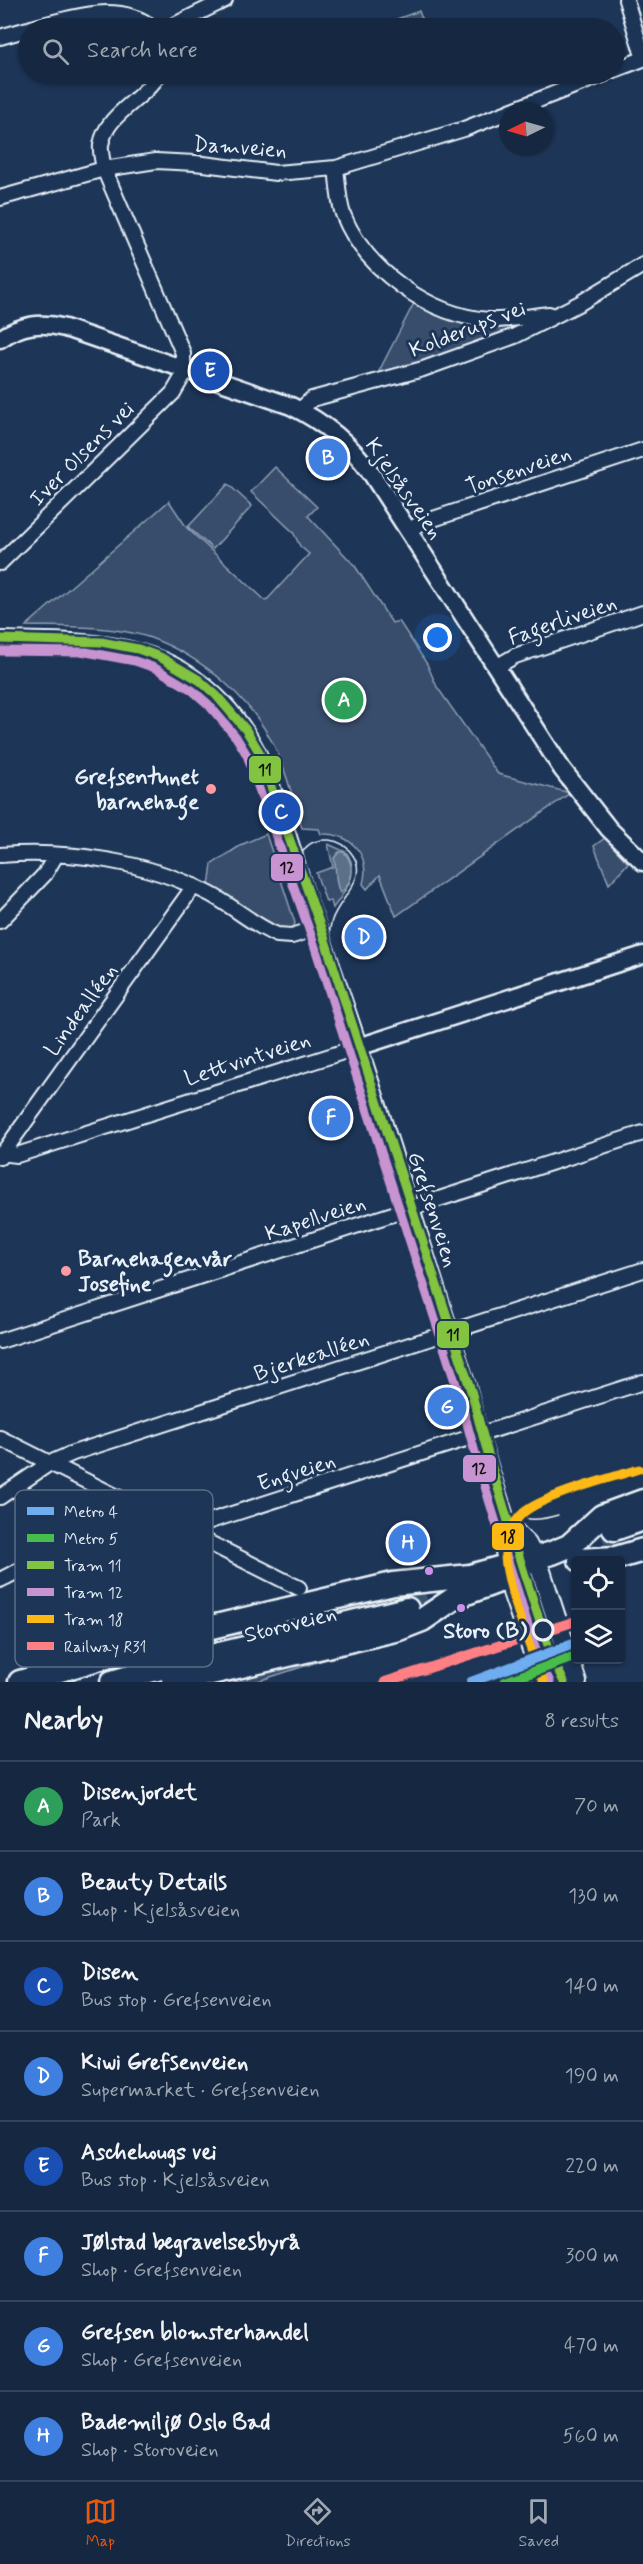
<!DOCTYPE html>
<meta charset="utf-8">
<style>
body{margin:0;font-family:Mynerve,sans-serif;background:#1f3048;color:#f1f3f6}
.controls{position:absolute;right:18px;bottom:18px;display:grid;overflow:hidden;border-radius:6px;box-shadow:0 2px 4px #0004}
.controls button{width:54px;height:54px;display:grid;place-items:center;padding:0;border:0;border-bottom:2px solid #35445a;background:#162841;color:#f1f3f6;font:30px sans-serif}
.compass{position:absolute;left:499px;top:102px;width:54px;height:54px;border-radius:50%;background:#162841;box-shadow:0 2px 4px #0004;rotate:265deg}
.you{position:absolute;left:438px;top:638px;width:21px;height:21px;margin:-15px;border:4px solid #fff;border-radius:50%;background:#1a73e8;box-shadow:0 0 0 9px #1a73e833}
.badge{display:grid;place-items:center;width:39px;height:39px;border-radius:50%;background:#ea580c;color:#fff;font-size:20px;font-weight:700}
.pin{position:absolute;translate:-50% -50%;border:3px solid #fff;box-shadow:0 2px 6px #0006}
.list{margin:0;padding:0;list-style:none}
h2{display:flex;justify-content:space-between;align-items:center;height:78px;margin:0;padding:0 24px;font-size:26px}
h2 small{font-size:20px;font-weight:400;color:#9ea6b1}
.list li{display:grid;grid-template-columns:39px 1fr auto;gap:18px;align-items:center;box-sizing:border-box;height:90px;padding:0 24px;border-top:2px solid #35445a}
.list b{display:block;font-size:22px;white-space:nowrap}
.list p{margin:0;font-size:20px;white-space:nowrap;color:#9ea6b1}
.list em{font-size:20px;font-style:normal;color:#9ea6b1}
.icon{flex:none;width:33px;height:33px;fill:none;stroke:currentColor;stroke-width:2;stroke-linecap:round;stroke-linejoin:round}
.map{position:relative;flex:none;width:643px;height:1682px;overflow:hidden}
.search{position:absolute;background:#162841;box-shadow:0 2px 4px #0004;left:18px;right:18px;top:18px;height:66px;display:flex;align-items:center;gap:15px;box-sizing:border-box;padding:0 21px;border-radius:33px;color:#9ea6b1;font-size:22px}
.sheet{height:798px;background:#162841}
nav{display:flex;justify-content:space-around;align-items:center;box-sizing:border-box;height:84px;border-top:2px solid #35445a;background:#162841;font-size:16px;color:#9ea6b1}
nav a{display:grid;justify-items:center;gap:3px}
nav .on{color:#ea580c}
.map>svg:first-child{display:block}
</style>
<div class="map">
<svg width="643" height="1682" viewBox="0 0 643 1682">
<rect width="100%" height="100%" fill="#1d3557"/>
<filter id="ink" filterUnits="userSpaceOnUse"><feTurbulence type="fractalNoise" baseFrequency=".0167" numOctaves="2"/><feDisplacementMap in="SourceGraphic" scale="12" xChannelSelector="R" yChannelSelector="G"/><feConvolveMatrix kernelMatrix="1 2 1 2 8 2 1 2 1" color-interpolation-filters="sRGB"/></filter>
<g filter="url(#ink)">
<path fill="#374d6c" stroke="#909fb2" stroke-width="1.5" d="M419 11 425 28H372Z
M415 301 523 322V325L440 359 377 375Z
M275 467 317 507 308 516 355 566 392 623 399 621 427 664 437 687 498 774 570 793 396 916 380 875 367 889 363 884C371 854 350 833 321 834L319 829 302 828C294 803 288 777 278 754 254 700 204 657 148 637 112 625 63 627 26 626L169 501 187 528 266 601 309 554 300 546 293 532 251 492Z
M228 484 252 506 213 549 188 527Z
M266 834 295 923 292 931 279 930 209 886 212 864 243 844Z
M605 838 628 863 609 884 594 846Z
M328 844 346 852C361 873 346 890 333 908L331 901 326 902 316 873 333 867Z
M364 1647 255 1682H200Z"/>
<path fill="#5d7089" stroke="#95a4b5" stroke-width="1.5" d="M339 852H344C355 864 354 883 340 893 334 881 337 870 334 858Z"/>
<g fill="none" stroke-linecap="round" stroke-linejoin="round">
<path stroke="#3b516f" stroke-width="22" stroke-dasharray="22 11" stroke-linecap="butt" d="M574 1557 619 1543
M407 1609 457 1593"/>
<defs>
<path id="minor" d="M626 0 643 56
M31 28C71 18 119 0 153 28
M168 28 225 0
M0 37 28 29
M614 70 643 59
M510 111 605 74
M336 168C338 182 338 200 343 214 365 270 430 316 489 320 508 321 529 316 549 314
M0 198 104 169 156 161 195 163 276 173 336 168 464 129 508 112
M300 410 312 399 423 369 515 336 580 303 643 265
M408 531 421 523 643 450
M0 563 173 393 183 376V353L104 169C103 162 100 152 101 145 106 113 144 100 159 74
M496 667 515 656 643 613
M0 855C71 850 146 861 210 894 233 906 253 925 277 935L292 936 317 928
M0 921 45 874 56 855
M0 1153 17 1155 346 1051
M0 1157 194 886
M0 1341 643 1133
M0 1438 299 1588
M0 1497 50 1463 73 1453 643 1270
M0 1580C11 1575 23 1567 35 1565 72 1557 105 1596 142 1597L155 1590 185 1532 204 1523 643 1382"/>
<path id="tertiary" d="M0 339C21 324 41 322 65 328L291 406C324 422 350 443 371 473L562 769 609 829 643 862
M346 1051 643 955"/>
<path id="secondary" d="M0 641C70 643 142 638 200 684 221 700 238 720 251 743 276 788 290 853 308 903 366 1063 415 1227 467 1389L478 1434 506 1523 505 1551 512 1592 543 1682
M506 1523 527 1544 541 1571 577 1682"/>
<path id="trunk" d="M614 1529 643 1519
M580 1560 616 1558 643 1550
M20 1682 182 1634 393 1584 470 1576 552 1553 569 1546 602 1516 643 1501
M112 1682 153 1670 407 1609
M173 1682 399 1629 422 1620 456 1597 496 1582"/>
</defs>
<use href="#minor" stroke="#e8f1f8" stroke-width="18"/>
<use href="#tertiary" stroke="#e8f1f8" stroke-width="21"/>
<use href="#secondary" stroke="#e8f1f8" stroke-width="22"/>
<use href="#trunk" stroke="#e8f1f8" stroke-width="27"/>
<use href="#minor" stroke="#1d3557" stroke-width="14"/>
<use href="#tertiary" stroke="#1d3557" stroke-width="16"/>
<use href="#secondary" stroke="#1d3557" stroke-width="18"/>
<use href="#trunk" stroke="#1d3557" stroke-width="22"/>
<path stroke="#e8f1f8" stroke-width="1.5" d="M305 904C298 881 289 838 329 840 338 841 347 846 352 854 370 878 339 898 332 920 327 935 329 950 333 966
M492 1486C505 1518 526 1525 558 1515"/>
<defs>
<path id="rail-1" d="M385 1682 576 1621"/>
</defs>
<use href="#rail-1" stroke="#1d3557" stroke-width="15"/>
<use href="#rail-1" stroke="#ff8084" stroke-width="10"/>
<defs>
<path id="tram-1" d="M0 639 101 642 138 649 160 657 199 680 216 695 246 730 258 750 322 931 472 1394C487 1456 507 1518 526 1579 538 1614 547 1649 564 1682"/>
<path id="tram-2" d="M0 651 86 652 135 661 155 668 192 690 208 704 236 737 247 755 311 935 460 1397C476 1460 495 1521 515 1583 526 1616 534 1651 550 1682"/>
<path id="tram-3" d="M544 1682C532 1655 505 1582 505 1554 505 1540 512 1523 523 1513 544 1495 611 1478 639 1469"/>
</defs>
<use href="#tram-1" stroke="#1d3557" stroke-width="14"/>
<use href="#tram-2" stroke="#1d3557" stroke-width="14"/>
<use href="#tram-3" stroke="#1d3557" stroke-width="14"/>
<use href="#tram-1" stroke="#82c341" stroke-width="9"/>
<use href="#tram-2" stroke="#c793d0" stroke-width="9"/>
<use href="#tram-3" stroke="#fdb913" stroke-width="9"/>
<defs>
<path id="metro-1" d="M471 1682 576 1643"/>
<path id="metro-2" d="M505 1682 576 1656"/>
</defs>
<use href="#metro-1" stroke="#1d3557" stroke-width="15"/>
<use href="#metro-2" stroke="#1d3557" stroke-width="15"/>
<use href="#metro-1" stroke="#6dadf0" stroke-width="10"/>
<use href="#metro-2" stroke="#48bd4a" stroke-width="10"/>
</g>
</g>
<g fill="#ff9aa2" stroke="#1d3557" stroke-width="2">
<circle cx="211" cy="789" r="6"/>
<circle cx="66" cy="1271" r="6"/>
</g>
<g fill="#ce8fe9" stroke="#1d3557" stroke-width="2">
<circle cx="429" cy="1571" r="5"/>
<circle cx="461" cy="1608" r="5"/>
</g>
<circle fill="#1d3557" stroke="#e8f1f8" stroke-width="3" cx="543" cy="1630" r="10"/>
<g text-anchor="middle" stroke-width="6" stroke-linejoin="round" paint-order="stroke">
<g font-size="22" fill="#e8f1f8" stroke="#1d3557">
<text transform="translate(240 146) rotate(4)" y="8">Damveien</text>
<text transform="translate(467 328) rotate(-21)" y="8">Kolderups vei</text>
<text transform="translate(81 453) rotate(-45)" y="8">Iver Olsens vei</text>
<text transform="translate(518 469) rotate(-19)" y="8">Tonsenveien</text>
<text transform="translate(405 488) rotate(55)" y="8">Kjelsåsveien</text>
<text transform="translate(562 619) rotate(-19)" y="8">Fagerliveien</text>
<text transform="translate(80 1009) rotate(-54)" y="8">Lindealléen</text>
<text transform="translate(247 1058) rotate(-18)" y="8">Lettvintveien</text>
<text transform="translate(434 1209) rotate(72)" y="8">Grefsenveien</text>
<text transform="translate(315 1217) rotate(-18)" y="8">Kapellveien</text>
<text transform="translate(311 1355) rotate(-18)" y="8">Bjerkealléen</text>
<text transform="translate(296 1471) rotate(-18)" y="8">Engveien</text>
<text transform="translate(290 1623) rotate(-14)" y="8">Storoveien</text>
</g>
<g font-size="22" font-weight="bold" fill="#e8f1f8" stroke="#1d3557" text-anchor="end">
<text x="199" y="784">Grefsentunet<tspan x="199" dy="25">barnehage</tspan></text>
<text x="78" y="1266" text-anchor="start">Barnehagenvår<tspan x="78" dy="25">Josefine</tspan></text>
</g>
<g font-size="22" font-weight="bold" fill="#e8f1f8" stroke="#1d3557" text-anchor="end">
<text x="527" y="1638">Storo (B)</text>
</g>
</g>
<rect x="15" y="1490" width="198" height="177" rx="9" fill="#1d3557" stroke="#5a6d87" stroke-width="1.5"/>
<rect x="27" y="1507" width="27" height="8" fill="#6dadf0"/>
<rect x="27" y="1534" width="27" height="8" fill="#48bd4a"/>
<rect x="27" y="1561" width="27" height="8" fill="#82c341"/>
<rect x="27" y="1588" width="27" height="8" fill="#c793d0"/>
<rect x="27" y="1615" width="27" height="8" fill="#fdb913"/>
<rect x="27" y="1642" width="27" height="8" fill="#ff8084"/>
<g font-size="16" fill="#e8f1f8">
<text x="64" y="1517">Metro 4</text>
<text x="64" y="1544">Metro 5</text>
<text x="64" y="1571">Tram 11</text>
<text x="64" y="1598">Tram 12</text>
<text x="64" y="1625">Tram 18</text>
<text x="64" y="1652">Railway R31</text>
</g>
<g stroke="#1d3557" stroke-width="2">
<rect x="248" y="755" width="34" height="29" rx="6" fill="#82c341"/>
<rect x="270" y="853" width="34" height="29" rx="6" fill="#c793d0"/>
<rect x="436" y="1320" width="34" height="29" rx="6" fill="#82c341"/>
<rect x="462" y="1454" width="35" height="29" rx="6" fill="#c793d0"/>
<rect x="491" y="1522" width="34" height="29" rx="6" fill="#fdb913"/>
</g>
<g font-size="16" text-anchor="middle" font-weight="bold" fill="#111">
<text x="265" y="775">11</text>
<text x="287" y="873">12</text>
<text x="453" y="1340">11</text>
<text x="479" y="1474">12</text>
<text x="508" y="1542">18</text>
</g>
</svg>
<div class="controls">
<button><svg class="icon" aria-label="locate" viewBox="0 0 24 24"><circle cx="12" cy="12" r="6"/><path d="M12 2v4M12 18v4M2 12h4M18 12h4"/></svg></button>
<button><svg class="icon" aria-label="layers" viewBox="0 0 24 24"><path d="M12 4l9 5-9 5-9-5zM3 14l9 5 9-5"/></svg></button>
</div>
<svg class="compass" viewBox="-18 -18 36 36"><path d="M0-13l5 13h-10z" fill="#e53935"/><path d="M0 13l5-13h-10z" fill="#9ea6b1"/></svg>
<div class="you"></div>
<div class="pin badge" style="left:344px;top:700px;background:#2e9e5b">A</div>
<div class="pin badge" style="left:328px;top:458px;background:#3f7fe0">B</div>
<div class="pin badge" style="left:281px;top:812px;background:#1a4fb4">C</div>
<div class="pin badge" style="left:364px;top:937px;background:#3f7fe0">D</div>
<div class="pin badge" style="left:210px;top:371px;background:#1a4fb4">E</div>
<div class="pin badge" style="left:331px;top:1118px;background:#3f7fe0">F</div>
<div class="pin badge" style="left:447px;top:1407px;background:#3f7fe0">G</div>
<div class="pin badge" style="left:408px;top:1543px;background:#3f7fe0">H</div>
<div class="search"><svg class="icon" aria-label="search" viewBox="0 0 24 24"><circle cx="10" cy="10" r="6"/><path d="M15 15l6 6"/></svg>Search here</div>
</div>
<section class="sheet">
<h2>Nearby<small>8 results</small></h2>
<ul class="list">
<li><span class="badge" style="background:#2e9e5b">A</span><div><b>Disenjordet</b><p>Park</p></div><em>70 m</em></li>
<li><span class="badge" style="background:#3f7fe0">B</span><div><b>Beauty Details</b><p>Shop · Kjelsåsveien</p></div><em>130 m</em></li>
<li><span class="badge" style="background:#1a4fb4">C</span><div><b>Disen</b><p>Bus stop · Grefsenveien</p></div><em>140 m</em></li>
<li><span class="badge" style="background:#3f7fe0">D</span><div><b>Kiwi Grefsenveien</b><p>Supermarket · Grefsenveien</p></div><em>190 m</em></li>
<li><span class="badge" style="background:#1a4fb4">E</span><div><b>Aschehougs vei</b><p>Bus stop · Kjelsåsveien</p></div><em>220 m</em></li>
<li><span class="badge" style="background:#3f7fe0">F</span><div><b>Jølstad begravelsesbyrå</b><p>Shop · Grefsenveien</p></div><em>300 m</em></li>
<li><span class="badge" style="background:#3f7fe0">G</span><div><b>Grefsen blomsterhandel</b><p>Shop · Grefsenveien</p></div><em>470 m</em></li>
<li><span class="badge" style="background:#3f7fe0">H</span><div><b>Bademiljø Oslo Bad</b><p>Shop · Storoveien</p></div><em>560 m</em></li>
</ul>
</section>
<nav>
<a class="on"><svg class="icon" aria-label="map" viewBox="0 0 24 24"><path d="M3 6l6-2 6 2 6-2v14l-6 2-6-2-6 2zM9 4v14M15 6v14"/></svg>Map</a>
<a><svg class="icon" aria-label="directions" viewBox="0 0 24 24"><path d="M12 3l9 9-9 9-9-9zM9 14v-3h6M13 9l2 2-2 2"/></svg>Directions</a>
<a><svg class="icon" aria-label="saved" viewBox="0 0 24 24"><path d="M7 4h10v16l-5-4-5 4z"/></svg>Saved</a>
</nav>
